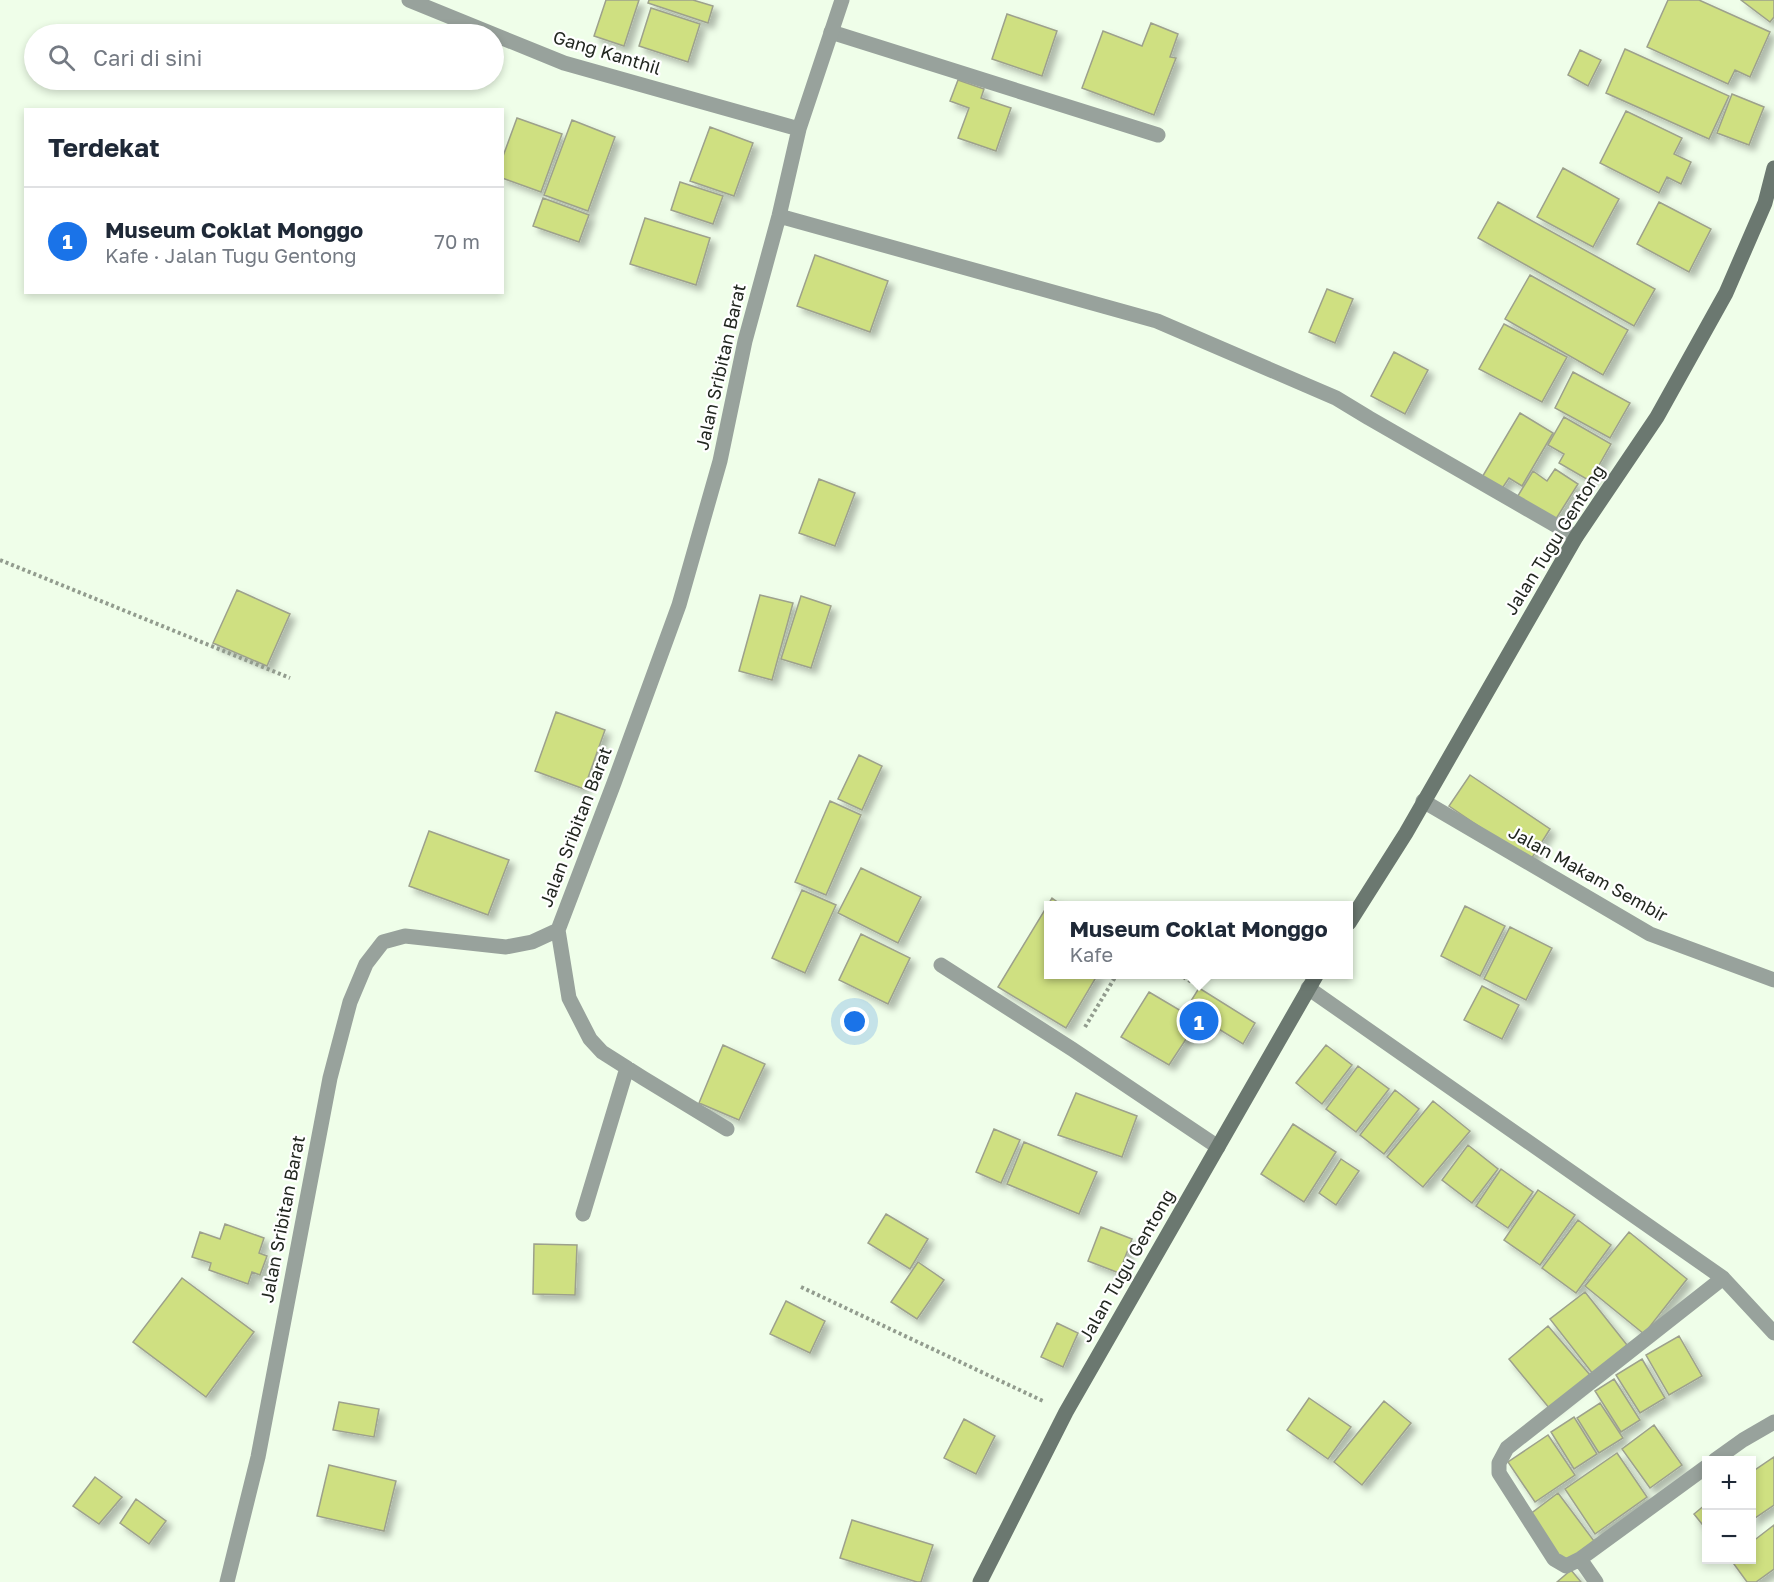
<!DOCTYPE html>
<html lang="id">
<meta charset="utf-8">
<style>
body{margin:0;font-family:"Golos Text",sans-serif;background:#f2f2f3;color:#1f2937}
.controls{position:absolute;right:18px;bottom:18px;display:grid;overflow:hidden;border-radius:0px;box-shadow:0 3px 9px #0003}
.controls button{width:54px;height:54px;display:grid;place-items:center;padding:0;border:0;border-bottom:2px solid #e0e1e3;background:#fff;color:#1f2937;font:30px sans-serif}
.you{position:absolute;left:855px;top:1022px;width:21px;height:21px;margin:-15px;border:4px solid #fff;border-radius:50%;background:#1a73e8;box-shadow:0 0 0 9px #1a73e833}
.badge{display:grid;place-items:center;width:39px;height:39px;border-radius:50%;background:#1a73e8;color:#fff;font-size:20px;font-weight:700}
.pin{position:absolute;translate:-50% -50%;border:3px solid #fff;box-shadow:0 2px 6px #0006}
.popup{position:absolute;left:1044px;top:901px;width:309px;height:78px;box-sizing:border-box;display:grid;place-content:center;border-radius:0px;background:#fff;filter:drop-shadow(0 2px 4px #0005);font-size:20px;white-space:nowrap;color:#747a83}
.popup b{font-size:22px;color:#1f2937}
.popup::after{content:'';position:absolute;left:50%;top:100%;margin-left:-12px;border:12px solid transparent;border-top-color:#fff}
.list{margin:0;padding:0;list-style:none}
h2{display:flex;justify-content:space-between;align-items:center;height:78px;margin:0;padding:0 24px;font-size:26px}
h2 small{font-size:20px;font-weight:400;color:#747a83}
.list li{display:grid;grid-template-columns:39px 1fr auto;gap:18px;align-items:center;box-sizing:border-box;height:108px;padding:0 24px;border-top:2px solid #e0e1e3}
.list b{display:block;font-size:22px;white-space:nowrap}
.list p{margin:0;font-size:20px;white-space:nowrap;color:#747a83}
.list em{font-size:20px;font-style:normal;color:#747a83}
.icon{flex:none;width:33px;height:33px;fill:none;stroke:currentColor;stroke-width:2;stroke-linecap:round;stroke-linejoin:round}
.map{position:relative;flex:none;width:1774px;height:1582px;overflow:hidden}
.search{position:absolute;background:#fff;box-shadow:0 3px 9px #0003;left:24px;top:24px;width:480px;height:66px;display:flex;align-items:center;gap:15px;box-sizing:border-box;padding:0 21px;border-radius:33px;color:#747a83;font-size:22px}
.panel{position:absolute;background:#fff;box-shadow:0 3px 9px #0003;left:24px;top:108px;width:480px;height:186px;border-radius:0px}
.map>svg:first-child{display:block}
</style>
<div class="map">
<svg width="1774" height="1582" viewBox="0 0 1774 1582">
<defs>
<filter id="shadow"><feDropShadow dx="5.5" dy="5.5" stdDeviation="3" flood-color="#0004"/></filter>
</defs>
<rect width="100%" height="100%" fill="#effee9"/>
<path fill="#cfe081" stroke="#9da18c" stroke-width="1.5" filter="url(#shadow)" d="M606 0H639L624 46 594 36Z
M649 0H693L713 6 708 23 648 3Z
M1668 0H1699L1770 32 1750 77 1735 70 1728 84 1647 47Z
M1741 0H1774V17L1770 22Z
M651 8 700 24 688 62 639 46Z
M1007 14 1057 31 1042 76 992 59Z
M1151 23 1178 34 1170 57 1176 58 1154 115 1082 88 1103 31 1142 46Z
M1625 49 1729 96 1709 139 1606 93Z
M1580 50 1601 60 1588 86 1568 75Z
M958 80 984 89 981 98 1011 108 996 151 958 138 969 108 950 101Z
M1732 94 1764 107 1749 145 1717 133Z
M1626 111 1682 138 1674 154 1691 162 1681 184 1667 177 1659 193 1600 163Z
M517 118 562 134 541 192 502 178V159Z
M572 120 615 137 588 211 544 195Z
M710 127 753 143 734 196 690 181Z
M1563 168 1619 199 1593 247 1537 217Z
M680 182 723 196 713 224 671 210Z
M543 198 589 215 579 242 533 226Z
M1498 202 1655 289 1634 326 1478 238Z
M1659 202 1711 229 1689 272 1637 244Z
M645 218 710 238 696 285 630 264Z
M815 255 888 281 870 332 797 306Z
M1530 275 1628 330 1603 375 1505 319Z
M1327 289 1353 299 1335 343 1309 332Z
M1504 324 1567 357 1542 402 1479 369Z
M1394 352 1428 370 1405 414 1371 396Z
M1573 372 1630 403 1610 438 1555 408Z
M1520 413 1553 433 1522 486 1509 478 1501 490 1481 479Z
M1564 417 1611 444 1590 481 1559 463 1564 454 1548 445Z
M1555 469 1578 484 1554 522 1516 499 1533 471 1547 481Z
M819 479 855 493 835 546 799 533Z
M237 590 290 614 267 666 213 643Z
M760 595 793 603 772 680 739 671Z
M801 596 831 606 811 668 781 659Z
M556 712 605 730 584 789 535 771Z
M859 755 882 766 862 810 838 799Z
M1470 775 1550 829 1530 861 1449 806Z
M830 801 861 815 826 895 795 882Z
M429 831 509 860 488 915 409 886Z
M861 868 921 897 898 943 838 913Z
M802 890 836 905 805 973 772 958Z
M1052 898 1063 906H1049V974H1098L1066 1028 998 987Z
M1465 906 1505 926 1480 976 1441 956Z
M1510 927 1552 948 1526 1000 1484 979Z
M861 934 910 958 888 1004 839 980Z
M1482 986 1519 1005 1502 1039 1464 1020Z
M1199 988 1255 1023 1243 1044 1186 1009Z
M1149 992 1198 1021 1169 1065 1121 1037Z
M723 1045 765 1064 739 1120 699 1103Z
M1326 1045 1352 1065 1322 1104 1296 1083Z
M1358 1066 1389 1089 1356 1132 1326 1109Z
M1395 1090 1419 1109 1384 1154 1360 1135Z
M1076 1093 1137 1116 1122 1157 1058 1135Z
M1433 1101 1470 1131 1423 1187 1387 1157Z
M1293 1124 1336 1152 1304 1202 1261 1174Z
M994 1129 1020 1140 1001 1183 976 1172Z
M1024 1142 1097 1172 1079 1214 1007 1184Z
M1468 1145 1498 1169 1472 1203 1442 1180Z
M1341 1159 1359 1171 1336 1205 1319 1193Z
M1501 1169 1533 1192 1508 1228 1476 1206Z
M1538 1190 1575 1215 1540 1265 1504 1240Z
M886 1214 928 1239 910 1269 868 1243Z
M1578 1220 1611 1245 1576 1293 1542 1268Z
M225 1224 264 1238 259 1253 267 1256 260 1275 252 1272 248 1284 209 1270 211 1263 192 1257 200 1232 220 1239Z
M1101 1227 1132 1239 1119 1273 1088 1261Z
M1629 1232 1687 1279 1644 1334 1585 1286Z
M534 1244 577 1245 575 1295 533 1294Z
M918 1262 944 1280 917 1319 891 1302Z
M182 1278 254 1332 206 1397 133 1342Z
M1585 1292 1627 1345 1593 1374 1550 1319Z
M786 1301 825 1321 810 1353 770 1334Z
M1057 1323 1078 1333 1063 1367 1041 1357Z
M1548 1326 1590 1375 1550 1409 1509 1359Z
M1679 1336 1702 1376 1669 1395 1646 1355Z
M1642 1359 1665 1398 1640 1413 1616 1375Z
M1614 1379 1640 1420 1621 1432 1595 1391Z
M1309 1398 1351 1427 1328 1459 1287 1430Z
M1384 1401 1411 1423 1362 1485 1334 1462Z
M339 1402 379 1409 374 1437 333 1430Z
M1600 1403 1623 1438 1599 1453 1577 1418Z
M1574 1417 1597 1454 1574 1469 1551 1432Z
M964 1419 995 1436 976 1474 944 1458Z
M1654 1425 1682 1465 1650 1488 1622 1449Z
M1548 1435 1575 1475 1535 1502 1508 1462Z
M1617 1453 1647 1497 1595 1534 1565 1489Z
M1774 1457V1505L1752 1520V1472Z
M329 1465 396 1481 384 1531 317 1516Z
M95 1477 122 1497 99 1524 73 1506Z
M1558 1493 1594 1541 1564 1564 1529 1515Z
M136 1499 166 1521 149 1544 120 1523Z
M1706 1504V1529L1694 1514Z
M852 1520 933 1545 921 1582H917L840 1558Z
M1774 1525V1569L1756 1582H1747L1731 1560H1752V1542Z
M1571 1570 1581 1582H1557Z"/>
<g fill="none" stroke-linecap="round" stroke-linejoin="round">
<path stroke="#929c8e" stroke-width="4" stroke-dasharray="3 3" stroke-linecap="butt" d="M0 560 290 678
M1178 974 1204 989
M1085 1027 1117 974
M801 1287 1043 1401"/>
<path stroke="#98a29c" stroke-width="15" d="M831 32 1158 135
M1423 801 1650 934 1774 980
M941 965 1072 1049 1218 1147"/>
<path stroke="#98a29c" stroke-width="15" d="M409 0 564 63 799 129
M779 216 1157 321 1336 398 1369 418 1576 537
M558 930 569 998 590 1039 602 1052 643 1078 727 1129
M1308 988 1723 1278 1774 1333
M583 1214 627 1068
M1715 1460 1743 1440 1774 1422
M1706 1467 1580 1559 1566 1566 1554 1559 1499 1473V1463L1507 1448 1723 1278
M1580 1559 1596 1582
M227 1582 258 1457 330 1078 350 1002 366 964 383 942 405 936 506 947 532 942 558 930 614 783 679 605 720 461 745 341 779 216 799 129 842 0"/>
<path stroke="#6b7870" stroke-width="15" d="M1349 923 1406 833 1576 537 1657 417 1726 293 1765 203 1774 168
M980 1582 1066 1412 1317 974"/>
</g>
<g text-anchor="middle" stroke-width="4.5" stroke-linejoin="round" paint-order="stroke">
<g font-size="18" fill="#222720" stroke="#fff">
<text transform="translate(607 53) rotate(17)" y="6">Gang Kanthil</text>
<text transform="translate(721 367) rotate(-77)" y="6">Jalan Sribitan Barat</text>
<text transform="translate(1555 540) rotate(-58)" y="6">Jalan Tugu Gentong</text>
<text transform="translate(576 827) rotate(-69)" y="6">Jalan Sribitan Barat</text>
<text transform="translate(1588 874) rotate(29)" y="6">Jalan Makam Sembir</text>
<text transform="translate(283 1219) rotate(-79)" y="6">Jalan Sribitan Barat</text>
<text transform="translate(1127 1266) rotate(-60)" y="6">Jalan Tugu Gentong</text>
</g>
</g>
</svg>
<div class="controls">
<button>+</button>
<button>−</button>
</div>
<div class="you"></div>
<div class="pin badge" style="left:1199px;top:1021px">1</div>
<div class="popup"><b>Museum Coklat Monggo</b>Kafe</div>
<div class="search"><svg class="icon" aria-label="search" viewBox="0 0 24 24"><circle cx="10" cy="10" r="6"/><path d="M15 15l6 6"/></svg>Cari di sini</div>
<section class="panel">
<h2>Terdekat<small></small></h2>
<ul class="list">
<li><span class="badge">1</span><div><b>Museum Coklat Monggo</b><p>Kafe · Jalan Tugu Gentong</p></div><em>70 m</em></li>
</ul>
</section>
</div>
